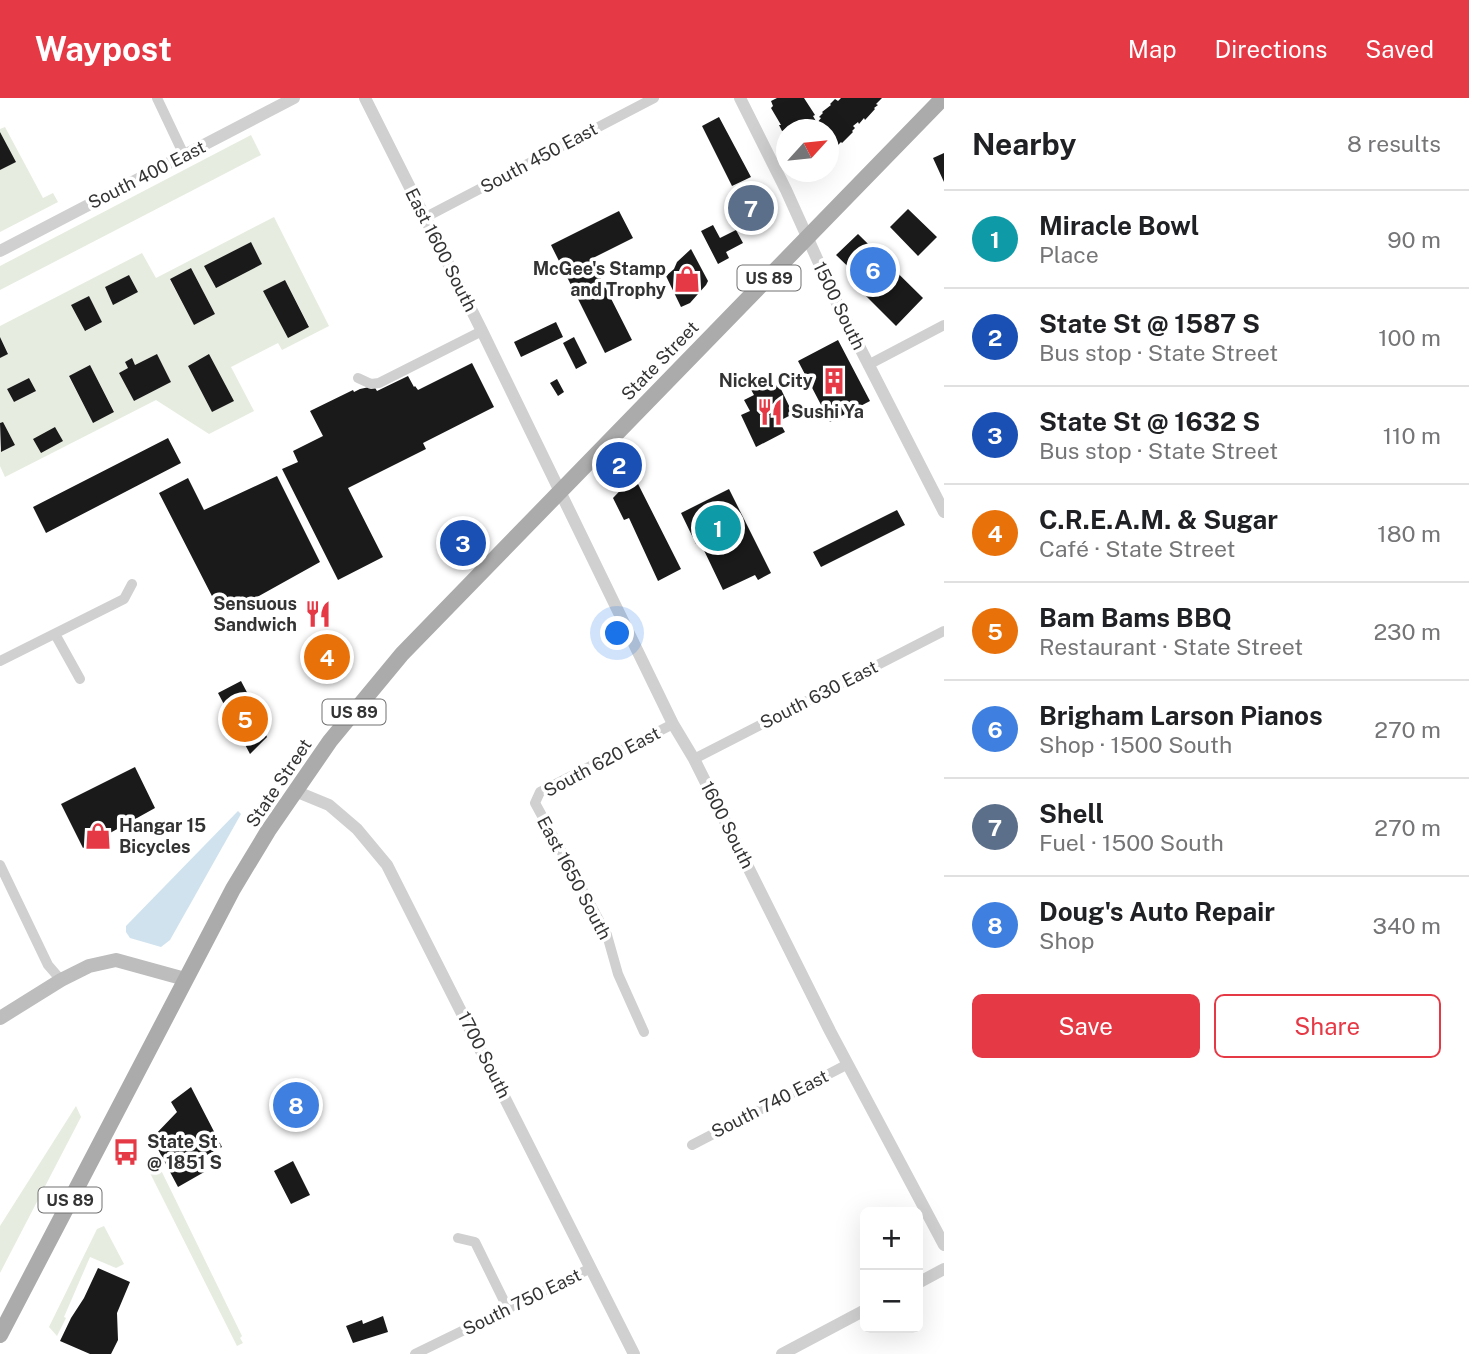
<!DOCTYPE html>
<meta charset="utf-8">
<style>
body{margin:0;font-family:"Public Sans",sans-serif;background:#f2f2f2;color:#202124}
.controls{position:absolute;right:21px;bottom:21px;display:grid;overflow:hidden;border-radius:10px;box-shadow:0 7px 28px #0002}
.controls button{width:63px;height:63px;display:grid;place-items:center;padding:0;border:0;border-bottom:2px solid #e0e0e0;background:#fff;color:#202124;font:35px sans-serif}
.compass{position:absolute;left:776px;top:21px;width:63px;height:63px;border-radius:50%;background:#fff;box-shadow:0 7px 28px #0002;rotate:63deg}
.you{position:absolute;left:618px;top:536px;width:24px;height:24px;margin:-18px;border:5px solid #fff;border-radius:50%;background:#1a73e8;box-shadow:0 0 0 10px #1a73e833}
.badge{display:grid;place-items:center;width:46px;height:46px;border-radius:50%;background:#e63946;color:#fff;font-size:23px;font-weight:700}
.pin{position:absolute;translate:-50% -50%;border:4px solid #fff;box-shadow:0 2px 7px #0006}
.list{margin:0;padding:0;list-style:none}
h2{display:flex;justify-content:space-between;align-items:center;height:91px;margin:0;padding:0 28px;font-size:30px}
h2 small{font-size:23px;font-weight:400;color:#757577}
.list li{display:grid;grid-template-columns:46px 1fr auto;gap:21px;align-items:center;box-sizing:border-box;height:98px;padding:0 28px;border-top:2px solid #e0e0e0}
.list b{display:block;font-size:26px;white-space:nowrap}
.list p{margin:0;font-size:23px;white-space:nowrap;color:#757577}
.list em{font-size:23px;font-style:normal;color:#757577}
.actions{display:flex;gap:14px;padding:21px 28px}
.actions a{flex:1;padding:16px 0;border:2px solid #e63946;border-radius:10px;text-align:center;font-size:24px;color:#e63946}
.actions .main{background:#e63946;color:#fff}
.map{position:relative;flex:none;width:944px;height:1256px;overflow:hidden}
header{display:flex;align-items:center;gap:42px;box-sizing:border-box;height:98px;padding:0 35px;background:#e63946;color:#fff}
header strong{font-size:33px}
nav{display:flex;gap:38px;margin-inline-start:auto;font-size:24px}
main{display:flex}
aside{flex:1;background:#fff}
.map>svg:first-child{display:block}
</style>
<header>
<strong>Waypost</strong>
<nav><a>Map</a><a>Directions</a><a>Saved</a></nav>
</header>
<main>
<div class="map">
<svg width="944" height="1256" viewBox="0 0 944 1256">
<rect width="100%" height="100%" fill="#fff"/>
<path fill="#e6ecdf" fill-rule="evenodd" d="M5 29 43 100 53 95 58 104 0 134V72L15 64 0 34V31Z
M251 37 261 57 0 192V168Z
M274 119 329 228 282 252 278 245 231 269 254 313 209 336 156 302 5 379 0 368V351L2 354 15 347 3 324 0 325V260L8 255 0 239V228L142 155 156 180ZM251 144 262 166 215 189 205 168ZM191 170 215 216 194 227 170 182ZM129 177 138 194 114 206 105 190ZM285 182 309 228 288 239 264 193ZM89 198 102 224 86 233 72 207ZM157 256 171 284 134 303 120 275 128 270 125 264 132 260 135 267ZM209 257 233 303 212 314 188 268ZM90 267 114 313 93 325 69 279ZM29 280 35 294 14 304 7 291Z
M76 1008 81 1019 0 1175V1128Z
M159 1068 242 1238 240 1240 243 1245 237 1248 149 1073Z
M104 1128 124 1166 116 1170 90 1159 64 1219 66 1220 57 1238 49 1229 97 1131Z"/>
<path fill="#cfe2ee" d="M238 713 241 716 170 842 161 849 130 840 126 834V828Z"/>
<path fill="#1a1a1a" d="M777 0H804L815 17 813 18 817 25 821 20 819 19 823 15 822 14 831 7 830 6 835 1 838 3 841 0H882L876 6 878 7 874 10 875 11 865 22 864 20 859 26 858 24 853 28 855 30 852 33 853 34 842 45 841 44 838 47 837 46 833 50 828 46V32H786L782 33 779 27H781L771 10 773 8 771 3Z
M719 19 751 79 732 88 702 28Z
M0 34 16 64 0 72Z
M944 55V84L933 60Z
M763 93 772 110 740 126 731 109Z
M908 111 937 139 918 158 890 129Z
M619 113 633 140 591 161 632 242 605 255 551 147Z
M713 127 720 140 736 132 743 145 726 154 729 160 718 166 701 133Z
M858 136 923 200 896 228 861 193 867 187 836 157Z
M251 144 262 166 216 190 204 168Z
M691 151 708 183 706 187 690 205 681 209 666 178 674 171 677 164Z
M191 170 215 216 194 227 170 181Z
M129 177 138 194 113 207 105 189Z
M285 182 309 229 288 240 263 193Z
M89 198 102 224 85 233 71 207Z
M556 224 563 239 521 259 514 244Z
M0 239 8 256 0 260Z
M574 239 587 265 576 271 563 245Z
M838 242 870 303 830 324 798 263Z
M157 256 171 284 134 303 119 275 128 270 125 264 132 260 135 267Z
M209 256 234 303 212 314 188 268Z
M472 265 494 309 423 345 426 351 348 390 383 459 338 482 282 371 298 364 293 353 323 338 310 313 353 292 354 294 360 291 374 288 377 293 408 278 414 289 415 288 418 292Z
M90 267 114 314 93 325 69 278Z
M29 280 36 293 14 304 7 291Z
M557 281 564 294 558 298 550 285Z
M763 281 768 290 778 285 793 316 779 323 785 334 756 349 741 317 750 313 744 302 754 297 749 288Z
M3 324 15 347 1 354 0 325Z
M55 329 63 343 41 355 33 341Z
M168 340 181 365 46 435 33 409Z
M277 378 320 464 232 513 223 496 214 502 159 395 188 380 204 412Z
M634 378 681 471 658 483 629 420 624 422 613 400Z
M729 391 771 475 758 482 755 477 723 492 700 444 696 446 681 415Z
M897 412 905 427 821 469 813 454Z
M241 583 251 602 249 603 267 639 250 656 218 595Z
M135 669 155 710 83 750 61 706Z
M310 987 319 1004 279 1023 273 1011 289 1003 287 998 290 996Z
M191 989 222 1049 199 1061 206 1073 178 1089 152 1040 177 1014 171 1004Z
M293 1063 310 1097 291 1106 274 1073Z
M98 1170 130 1184 117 1215 118 1242 111 1256H90L60 1243 71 1220 84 1200Z
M383 1218 388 1234 353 1245 346 1228 362 1222 363 1226Z"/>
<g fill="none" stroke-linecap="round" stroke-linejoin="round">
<path stroke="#d0d0d0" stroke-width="10" d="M157 0 184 57
M424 120 654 0
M868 267 944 227
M358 280 371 286 379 285 482 233
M55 536 80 581
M0 563 124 501 132 486
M694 661 944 533
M0 767 48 867 61 882
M644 934 618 876 607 837 535 705 540 694 673 626
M692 1047 848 966
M458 1140 475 1144 508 1211
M415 1256 591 1170"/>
<path stroke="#d0d0d0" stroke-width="12" d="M365 0 482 233 673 626 694 661 830 933 944 1147
M740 0 786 92 837 205 944 414
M0 153 294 0
M295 693 329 707 357 731 387 767 634 1256
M918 1185 944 1171
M782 1256 865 1212"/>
<path stroke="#bdbdbd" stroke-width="14" d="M0 920 61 882 89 868 116 862 185 881"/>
<path stroke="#ababab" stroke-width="16" d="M0 1237 233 791 268 733 330 643 402 556 943 0"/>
</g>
<defs>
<symbol id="shop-bare" viewBox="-9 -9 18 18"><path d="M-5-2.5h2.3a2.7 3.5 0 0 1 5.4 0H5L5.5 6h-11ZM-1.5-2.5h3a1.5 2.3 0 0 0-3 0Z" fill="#e63946" stroke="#fff" stroke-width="2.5" paint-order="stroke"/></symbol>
<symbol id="building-bare" viewBox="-9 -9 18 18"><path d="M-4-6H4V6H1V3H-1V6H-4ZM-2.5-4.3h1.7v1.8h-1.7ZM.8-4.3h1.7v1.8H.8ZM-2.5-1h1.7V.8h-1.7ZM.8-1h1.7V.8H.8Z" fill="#e63946" stroke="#fff" stroke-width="2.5" paint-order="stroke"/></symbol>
<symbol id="restaurant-bare" viewBox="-9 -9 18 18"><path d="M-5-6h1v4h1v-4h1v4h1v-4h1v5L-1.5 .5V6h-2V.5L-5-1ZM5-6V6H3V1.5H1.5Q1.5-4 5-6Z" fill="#e63946" stroke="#fff" stroke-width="2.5" paint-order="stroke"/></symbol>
<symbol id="bus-bare" viewBox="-9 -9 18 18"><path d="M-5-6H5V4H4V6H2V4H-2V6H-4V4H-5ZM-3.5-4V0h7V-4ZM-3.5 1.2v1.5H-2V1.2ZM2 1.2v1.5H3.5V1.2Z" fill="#e63946" stroke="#fff" stroke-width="2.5" paint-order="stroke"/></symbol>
</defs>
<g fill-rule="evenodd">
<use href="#shop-bare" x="668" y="162" width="38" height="38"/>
<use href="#building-bare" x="815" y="264" width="38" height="38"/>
<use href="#restaurant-bare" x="751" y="295" width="38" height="38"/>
<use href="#restaurant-bare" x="299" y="497" width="38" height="38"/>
<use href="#shop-bare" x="79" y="719" width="38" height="38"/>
<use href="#bus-bare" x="107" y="1035" width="38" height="38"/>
</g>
<g text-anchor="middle" stroke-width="7" stroke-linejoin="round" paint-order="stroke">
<g fill="#fff" stroke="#707070" stroke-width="2">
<rect x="737.5" y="167.5" width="63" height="25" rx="5"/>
<rect x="322.5" y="601.5" width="63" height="25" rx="5"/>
<rect x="38.5" y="1089.5" width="63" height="25" rx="5"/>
</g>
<g font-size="16" font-weight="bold" fill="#333">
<text x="769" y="186">US 89</text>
<text x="354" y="620">US 89</text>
<text x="70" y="1108">US 89</text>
</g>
<g font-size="18" fill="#333" stroke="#fff">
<text transform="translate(539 60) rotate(-28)" y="6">South 450 East</text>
<text transform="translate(147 77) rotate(-27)" y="6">South 400 East</text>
<text transform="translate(441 152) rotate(63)" y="6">East 1600 South</text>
<text transform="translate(839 208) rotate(64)" y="6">1500 South</text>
<text transform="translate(660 263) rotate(-46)" y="6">State Street</text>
<text transform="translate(819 597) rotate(-27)" y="6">South 630 East</text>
<text transform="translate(602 664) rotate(-28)" y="6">South 620 East</text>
<text transform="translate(279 685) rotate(-56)" y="6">State Street</text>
<text transform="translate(727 727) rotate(63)" y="6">1600 South</text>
<text transform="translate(574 780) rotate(62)" y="6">East 1650 South</text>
<text transform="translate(484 957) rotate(63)" y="6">1700 South</text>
<text transform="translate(770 1006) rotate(-27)" y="6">South 740 East</text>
<text transform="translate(522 1204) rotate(-26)" y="6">South 750 East</text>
</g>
<g font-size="18" font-weight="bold" fill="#333" stroke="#fff" text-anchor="end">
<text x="666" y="177">McGee's Stamp<tspan x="666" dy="21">and Trophy</tspan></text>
<text x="813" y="289">Nickel City</text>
<text x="791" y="320" text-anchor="start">Sushi Ya</text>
<text x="297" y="512">Sensuous<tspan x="297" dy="21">Sandwich</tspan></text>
<text x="119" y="734" text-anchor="start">Hangar 15<tspan x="119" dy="21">Bicycles</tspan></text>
<text x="147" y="1050" text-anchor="start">State St<tspan x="147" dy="21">@ 1851 S</tspan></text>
</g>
</g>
</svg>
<div class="controls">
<button>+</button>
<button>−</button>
</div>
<svg class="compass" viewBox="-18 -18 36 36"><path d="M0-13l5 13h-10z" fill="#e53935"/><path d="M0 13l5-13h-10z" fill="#757577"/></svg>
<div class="you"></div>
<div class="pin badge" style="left:718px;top:430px;background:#0f9aa8">1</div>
<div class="pin badge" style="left:619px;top:367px;background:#1a4fb4">2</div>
<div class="pin badge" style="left:463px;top:445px;background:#1a4fb4">3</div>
<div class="pin badge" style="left:327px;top:559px;background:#e8710a">4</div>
<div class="pin badge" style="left:245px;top:621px;background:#e8710a">5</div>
<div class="pin badge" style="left:873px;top:172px;background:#3f7fe0">6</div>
<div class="pin badge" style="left:751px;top:110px;background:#5c6f8a">7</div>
<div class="pin badge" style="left:296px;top:1007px;background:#3f7fe0">8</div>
</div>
<aside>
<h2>Nearby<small>8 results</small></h2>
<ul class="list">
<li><span class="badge" style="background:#0f9aa8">1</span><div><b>Miracle Bowl</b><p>Place</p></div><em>90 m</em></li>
<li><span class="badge" style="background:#1a4fb4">2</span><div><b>State St @ 1587 S</b><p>Bus stop · State Street</p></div><em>100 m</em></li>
<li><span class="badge" style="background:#1a4fb4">3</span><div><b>State St @ 1632 S</b><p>Bus stop · State Street</p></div><em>110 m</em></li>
<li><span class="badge" style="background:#e8710a">4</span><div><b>C.R.E.A.M. &amp; Sugar</b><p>Café · State Street</p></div><em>180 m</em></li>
<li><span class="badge" style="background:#e8710a">5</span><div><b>Bam Bams BBQ</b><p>Restaurant · State Street</p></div><em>230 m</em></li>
<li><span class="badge" style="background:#3f7fe0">6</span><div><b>Brigham Larson Pianos</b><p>Shop · 1500 South</p></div><em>270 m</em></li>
<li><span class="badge" style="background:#5c6f8a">7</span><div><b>Shell</b><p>Fuel · 1500 South</p></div><em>270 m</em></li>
<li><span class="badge" style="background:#3f7fe0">8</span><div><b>Doug's Auto Repair</b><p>Shop</p></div><em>340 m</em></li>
</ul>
<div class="actions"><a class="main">Save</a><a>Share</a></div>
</aside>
</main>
